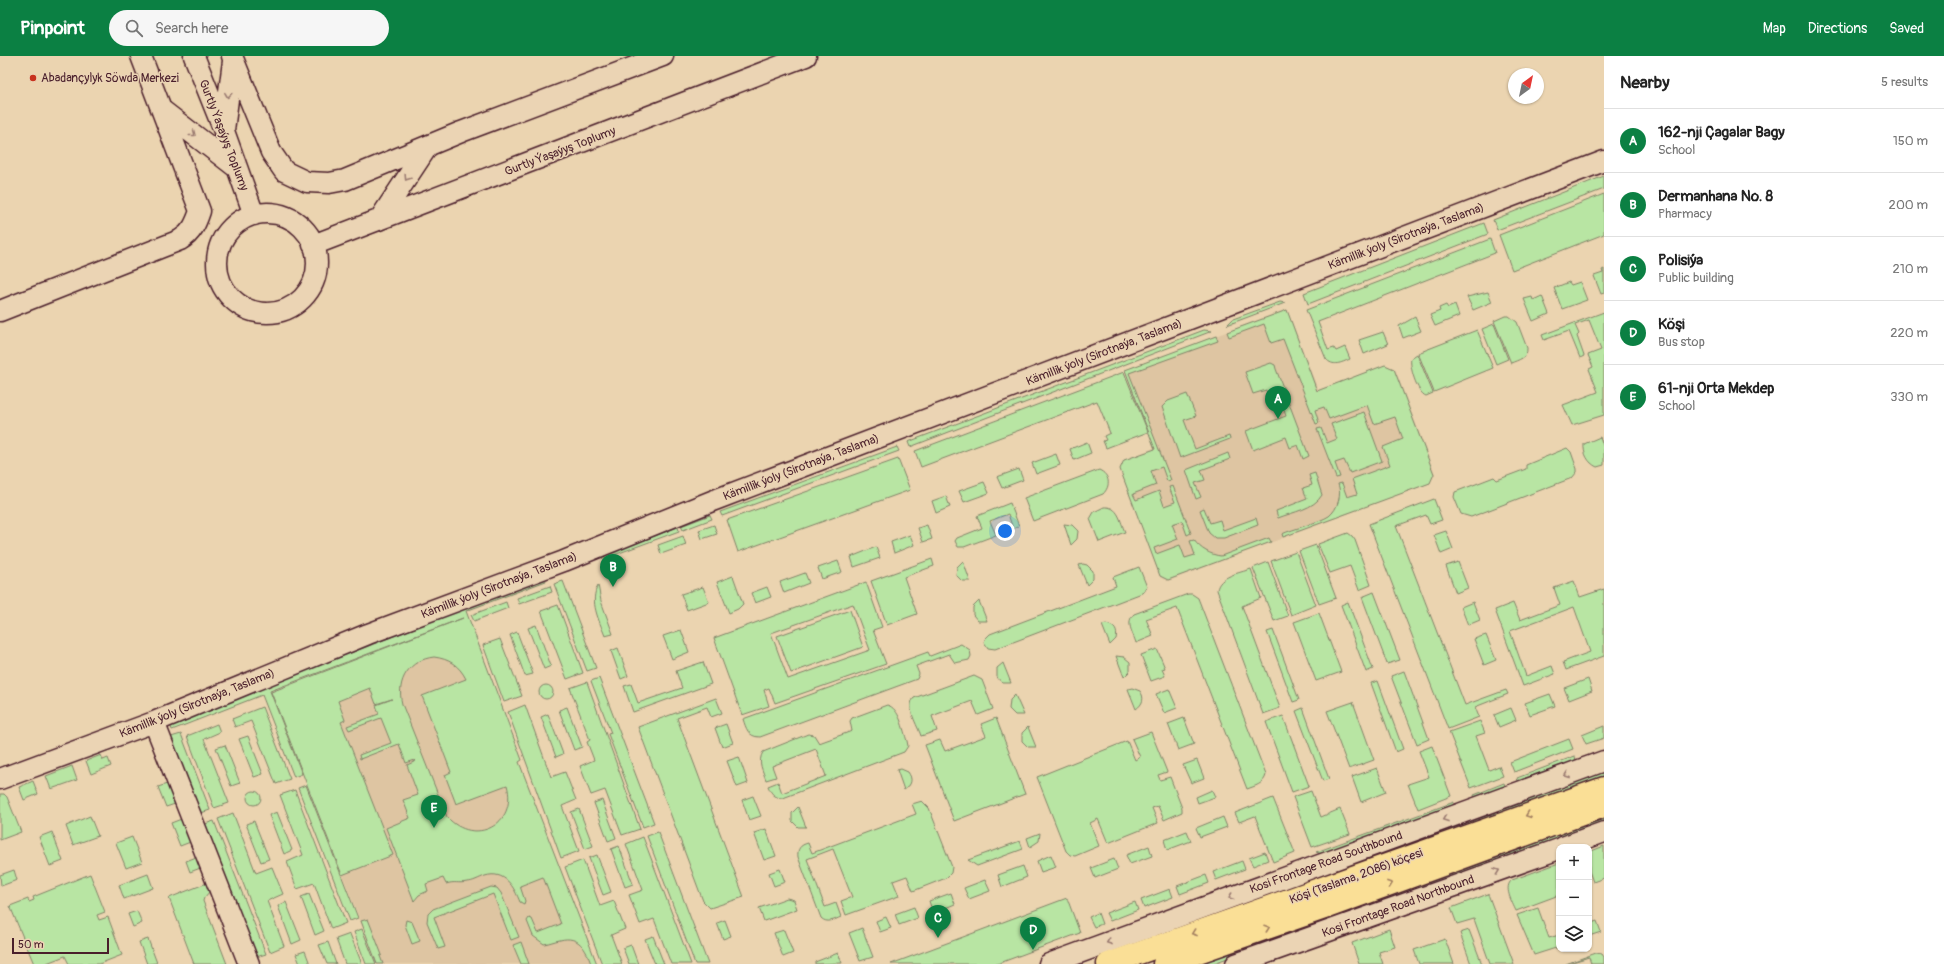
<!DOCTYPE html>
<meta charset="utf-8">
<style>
body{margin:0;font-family:Pangolin,sans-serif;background:#f6f6f6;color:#222}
.controls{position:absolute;right:12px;bottom:12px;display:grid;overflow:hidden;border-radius:8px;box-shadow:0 1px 3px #0004}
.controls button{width:36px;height:36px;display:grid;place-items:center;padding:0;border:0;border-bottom:1px solid #e0e0e0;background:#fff;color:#222;font:20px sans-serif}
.compass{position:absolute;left:1508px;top:12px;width:36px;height:36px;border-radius:50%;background:#fff;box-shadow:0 1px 3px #0004;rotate:33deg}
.scale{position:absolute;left:12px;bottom:10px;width:97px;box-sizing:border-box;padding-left:4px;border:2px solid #4a1f2b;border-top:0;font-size:11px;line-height:14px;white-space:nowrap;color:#4a1f2b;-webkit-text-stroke:3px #ebd4b4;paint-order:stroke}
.you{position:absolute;left:1005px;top:475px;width:14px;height:14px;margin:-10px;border:3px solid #fff;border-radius:50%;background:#1a73e8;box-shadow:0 0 0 6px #1a73e833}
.badge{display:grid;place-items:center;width:26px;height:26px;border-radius:50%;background:#0b8043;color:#fff;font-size:13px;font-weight:700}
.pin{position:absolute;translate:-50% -33px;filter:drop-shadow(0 1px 2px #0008)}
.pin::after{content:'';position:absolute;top:21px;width:14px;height:12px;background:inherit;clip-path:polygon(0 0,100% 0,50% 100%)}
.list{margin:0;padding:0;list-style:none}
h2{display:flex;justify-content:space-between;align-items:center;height:52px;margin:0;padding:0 16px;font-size:17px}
h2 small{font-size:13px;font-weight:400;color:#767676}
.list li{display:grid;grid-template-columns:26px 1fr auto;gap:12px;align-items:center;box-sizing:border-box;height:64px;padding:0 16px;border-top:1px solid #e0e0e0}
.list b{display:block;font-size:15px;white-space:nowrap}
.list p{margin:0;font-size:13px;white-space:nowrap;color:#767676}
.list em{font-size:13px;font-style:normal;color:#767676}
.icon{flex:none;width:22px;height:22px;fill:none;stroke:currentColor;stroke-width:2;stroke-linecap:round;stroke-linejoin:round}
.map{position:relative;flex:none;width:1604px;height:908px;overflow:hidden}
header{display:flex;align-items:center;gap:24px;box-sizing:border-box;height:56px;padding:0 20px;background:#0b8043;color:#fff}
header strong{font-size:19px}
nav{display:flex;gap:22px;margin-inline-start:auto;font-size:14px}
.search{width:280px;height:36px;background:#f6f6f6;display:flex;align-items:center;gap:10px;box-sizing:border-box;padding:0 14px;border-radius:22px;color:#767676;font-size:15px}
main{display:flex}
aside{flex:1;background:#fff}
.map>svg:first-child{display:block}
</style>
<header>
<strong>Pinpoint</strong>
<div class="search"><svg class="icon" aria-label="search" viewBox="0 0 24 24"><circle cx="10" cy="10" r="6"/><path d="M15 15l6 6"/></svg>Search here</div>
<nav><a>Map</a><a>Directions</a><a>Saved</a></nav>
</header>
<main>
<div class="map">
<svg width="1604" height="908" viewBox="0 0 1604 908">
<rect width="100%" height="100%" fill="#ebd4b0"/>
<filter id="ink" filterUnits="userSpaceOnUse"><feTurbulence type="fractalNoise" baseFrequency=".025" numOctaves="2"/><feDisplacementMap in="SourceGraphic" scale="8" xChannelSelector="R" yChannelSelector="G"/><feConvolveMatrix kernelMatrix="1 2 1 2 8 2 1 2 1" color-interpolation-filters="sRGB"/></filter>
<g filter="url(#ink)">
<path fill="#dec5a2" d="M1287 253 1318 334 1385 309 1395 313 1435 418 1430 427 1168 525 1160 521 1120 413 1124 404 1154 392 1125 314Z
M463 562 597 908H377L271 636Z"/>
<path fill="#b8e5a3" stroke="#818267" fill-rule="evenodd" d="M1604 120V133L1497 174 1493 164Z
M1604 138V178L1512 214 1499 179Z
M1484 167 1488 178 1308 248 1304 237Z
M1490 183 1495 197 1318 266 1328 294 1334 292 1336 295 1345 291 1350 303C1341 307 1333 311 1326 303L1306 254Z
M1604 213V237L1601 238 1594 220 1603 217 1602 214Z
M1569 226 1571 229 1580 226 1587 244 1562 253 1554 232Z
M1488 236 1492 246 1473 254 1467 241Z
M1542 240 1549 258 1533 265 1524 243 1532 241 1533 244Z
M1280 246 1285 247 1227 269 1233 263Z
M1446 249 1448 252 1455 249 1459 260 1435 270 1430 259 1440 255 1439 252Z
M1287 254 1317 335 1385 309 1394 313 1434 418 1430 427 1283 481 1282 478C1293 473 1320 466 1329 460 1338 453 1342 438 1338 428L1342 427 1347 441 1357 438 1352 423 1390 409 1383 391 1403 383 1395 361 1374 368 1367 349 1329 363 1324 351 1315 354 1319 367 1316 368 1283 283 1271 287 1264 268 1229 281 1227 276Z
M1604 256V359L1572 369 1563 349 1598 336 1589 313 1593 311 1588 299 1601 294 1589 264 1575 269 1579 278 1577 280 1584 300 1580 302 1569 275 1544 284 1542 279Z
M1505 260H1509L1517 266 1527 292C1528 302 1518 304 1511 307L1494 265Z
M1415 261 1421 275 1403 282 1399 270Z
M1494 268 1508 303 1496 308 1482 273Z
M1204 274 1212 275 910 391 908 386Z
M1477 274 1493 312 1434 336 1418 297Z
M1383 276 1388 288 1364 298 1359 284Z
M1216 280 1218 285 1129 317 1171 424 1167 425 1162 411 1151 415 1156 429 1133 438 1136 444 1159 435 1164 450 1175 446 1169 431 1173 430 1191 477 1187 479 1182 465 1172 468 1178 483 1154 492 1156 498 1180 489 1185 502 1195 499 1190 485 1194 484C1200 493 1211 499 1221 500L1269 482 1271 486 1168 524 1160 520 1120 413 1124 404 1155 393 1125 314Z
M1417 298 1433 337 1426 340C1417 337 1409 310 1411 302Z
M1271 307 1275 309 1276 313 1309 400 1303 403 1298 389 1290 392 1286 381 1253 394 1246 375 1286 360 1280 343 1271 346 1266 334 1253 338 1245 316Z
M1124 316 1148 376 1106 392 1103 385 1106 384 1104 380 1110 377 1097 345 921 411 915 395Z
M1187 338 1196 360 1184 364 1195 393 1229 380 1230 383 1180 402 1162 351 1168 345Z
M1364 356 1382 405 1350 417 1344 404 1335 407 1340 421 1336 422 1317 373 1321 372 1327 387 1337 383 1331 368Z
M1600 381 1604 392V409L1597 411C1588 407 1583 397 1584 388Z
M1087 386 1091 397 1074 404 1070 393Z
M897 391 899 395 722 460 720 456Z
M1567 392 1571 396 1577 413V416L1572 422 1471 461 1461 458 1454 441 1455 436 1494 421 1497 424 1526 413V409Z
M1228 397 1230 403 1201 414 1205 424 1195 427 1201 441 1196 443 1186 414Z
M1056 398 1060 409 1036 418 1032 407Z
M898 403 910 434 738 496 727 464Z
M1019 413 1023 424 1002 432 997 421Z
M1099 414C1110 419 1111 430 1103 438L1033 465 1024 442Z
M1315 417 1322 439C1314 453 1293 456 1278 462L1276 455 1307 443 1303 432 1312 429 1309 419Z
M984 426 989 437 964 446 959 435Z
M946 440 950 451 936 457 932 445Z
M1434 443 1442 464 1430 468 1426 459 1396 470 1465 649 1506 634 1508 638 1475 651 1479 661 1448 673 1369 468Z
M1010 447 1019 470 1013 473 1008 458 990 465 996 479 964 491H958L955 485 957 482 982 472 977 460Z
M1104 451C1119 450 1120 465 1125 476L1099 486 1090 463 1094 456Z
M1204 452 1210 467 1220 464 1223 474 1256 462 1258 469 1224 482H1215L1209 477 1200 454Z
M710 459 712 463 683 474 681 470Z
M1064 468 1072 469 1078 475 1077 483 1071 489Z
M714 469 717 478 702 483 699 474Z
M927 469 932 483 923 486 918 472Z
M678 471 679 475 603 503 602 500Z
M1446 475 1453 493 1441 498 1434 479Z
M1348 477 1352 480 1355 484 1371 529 1359 534 1350 510 1330 517 1318 488Z
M910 479 914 489 894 497 891 486Z
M683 480 686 489 661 498 658 489Z
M1316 489 1336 542 1319 548 1299 495Z
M876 491 880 502 854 511 851 501Z
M1296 496 1316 549 1291 559 1271 505Z
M932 503 934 510 904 521 917 558 887 569 871 525Z
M838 505 842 516 822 523 818 512Z
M963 505 970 525H962L956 519 957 511Z
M1268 506 1288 560 1274 565 1253 512Z
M1458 506 1468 532 1456 537 1446 510Z
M1083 508 1087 509 1093 515V523L1087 529 1079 509Z
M1139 511 1147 531 1142 537 995 593 988 592 984 586 985 583 990 578 1116 530 1113 521Z
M1251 513 1261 542 1242 550 1280 652 1263 658 1217 534C1219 520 1239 517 1251 513Z
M805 517 809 527 784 537 780 526Z
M733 520 743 548 738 553 729 557 717 526Z
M544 521 546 525 466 555 522 704 519 706 597 908H591C586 893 579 879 560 884 554 885 550 887 544 888L533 880 527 865 529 862 532 863 538 877 561 868 543 821 520 830 525 845 524 848 520 846C514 831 505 814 485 820 479 822 473 826 467 826 458 828 455 825 446 828L443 822 426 828 428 835 419 839 414 845 386 772 410 762 403 744 418 739 407 709 416 705 415 704 406 707 399 688 360 703 359 699 391 687 381 662 349 674 347 670 379 658 376 649 392 643 376 648 370 632 338 645 345 664 341 666 393 799 342 819 271 636 463 562 270 635 302 718 294 721 262 639 172 674 170 668ZM434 601C449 603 459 609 466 623L422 640 451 716 445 719 456 748 507 729C518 769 474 791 447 761L402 648C396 624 409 604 434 601Z
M563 525 596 612 587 615 554 528Z
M1574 525 1580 541 1604 533V600L1566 614 1563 606 1590 596 1574 551 1510 575 1526 620 1552 610 1555 618 1523 630 1495 554 1513 547 1520 564 1560 549 1554 532Z
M866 526 882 571 873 574 886 608 775 647 769 632 764 634 769 650 742 659 714 582ZM853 548 870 594 788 623 771 577Z
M598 529 601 545 613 578 605 580C599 564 589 546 598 529Z
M550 530 552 536 519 548 517 542Z
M703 531 709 546 687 554 681 538Z
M767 531 771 541 755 547 751 537Z
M1374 536 1400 604 1387 608 1362 541Z
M1188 538H1192L1198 542 1266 719C1264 728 1255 730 1247 733L1177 552 1146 563 1153 580 1136 587C1133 577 1125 566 1134 558Z
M979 545 987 565H978L973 559V551Z
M506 546 508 552 474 565 471 559Z
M1348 546 1373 613 1366 616 1341 549Z
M1473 546 1480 564 1468 569 1461 551Z
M558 549 583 617 567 623 541 555Z
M850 554 863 591 791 617 777 580Z
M1319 557 1341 616 1316 625 1294 566Z
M1106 568C1115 570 1118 575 1116 583L1110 589 1102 569Z
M536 569 551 610 544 613 528 572Z
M681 574 689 596 672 603 663 580Z
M1273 574 1299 644 1293 646 1267 576Z
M517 576 533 618 525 620 510 579Z
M1486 579 1496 604 1484 609 1474 583Z
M500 583 522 640 504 646 483 589Z
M961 588 970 594 971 600 969 604 955 607 949 598 916 610 919 618 917 623 760 681C748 681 746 672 743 663L928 596 930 600Z
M618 592 628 620 621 623 611 595Z
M1157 593 1165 612 1162 613 1165 620 1151 625 1141 599Z
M1116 600 1124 601 1130 606V615L1124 621Z
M703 606 711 628 633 656 624 630 631 628 638 647 682 632 676 615Z
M1003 607 1011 627H1002L997 621V612Z
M1404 615 1429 683 1417 688 1391 620Z
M974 620 982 624 993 653 978 659 972 645 932 660 937 675 921 680C918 670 905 651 914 642Z
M599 622 654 767 643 771 608 678 611 677 591 625Z
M1588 623 1592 635 1569 644 1564 632Z
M1378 625 1403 693 1396 696 1371 627Z
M587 626 640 773 622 779 605 734 591 739 580 710 594 704 587 686 590 684 570 632Z
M539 636a7 7 0 1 1 14 0a7 7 0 1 1-14 0Z
M1132 632 1140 635C1145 642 1143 648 1136 653L1128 633Z
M1169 633 1177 652 1164 657 1156 638Z
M1550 638 1555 650 1530 659 1525 647Z
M1015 639 1024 659H1015L1009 653 1010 644Z
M716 642 722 657 711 661 707 651 677 662 744 841 710 852 703 845 638 671Z
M1353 646 1374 704 1349 713 1327 655Z
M525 649 551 721 565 716 576 744 562 750 579 795 561 802 508 656Z
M887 649C900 652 903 674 907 685L908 690 904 696 783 742C774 742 771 737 768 730L778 726 782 737 826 720 816 693 772 710 776 721 766 724C763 715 757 706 763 696L808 678 814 679 819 687 852 675 850 665 852 662Z
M262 651 290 723 276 728 251 665 235 671 232 663Z
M567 651 582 691 574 694 559 654Z
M1303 652 1329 723 1323 725 1296 655Z
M1511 652 1516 664 1499 671 1494 659Z
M548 658 563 698 556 701 541 661Z
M1283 660 1309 730 1292 736 1266 666Z
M996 662 1025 738 954 765 925 689 940 684 945 695 986 680 981 668Z
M1184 662 1194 688 1178 694 1168 668Z
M1480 665 1485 677 1476 680 1489 714 1499 710 1503 720 1471 732 1449 676Z
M217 668 220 676 204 683 229 747 214 752 187 680Z
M726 668 733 687 722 691 715 672Z
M1604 670V682L1586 688 1582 679Z
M1028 671 1036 691H1028L1022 685V677Z
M1151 676 1167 716 1158 719 1160 724 1170 721 1182 752V756L1164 764 1158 750 1152 752 1158 767 1108 787 1098 763 1090 767 1099 790 1075 800 1070 799 1066 795 1037 721 1127 685 1135 704 1140 701 1132 683Z
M181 678 210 754 201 757 171 681Z
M248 680 263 718 254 721 239 683Z
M1569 683 1573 693 1514 716 1510 706Z
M225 689 240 727 231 730 216 692Z
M1432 690 1451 740 1418 753 1408 728 1429 721 1419 695Z
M101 699 103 704 108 702 111 710 91 718 86 705Z
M1575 700 1576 705 1519 727 1517 722Z
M739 701 748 727 737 731 727 705Z
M1197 704 1204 722 1191 727 1183 709Z
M72 710 77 724 51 733 46 720Z
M1377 712 1386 736 1361 746 1352 721Z
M901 713 908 716C913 723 912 729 904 734L897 714Z
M1604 716V721L1143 889 1141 883Z
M33 725 38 738 24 744 19 731Z
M1504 727 1506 732 1475 743 1474 739Z
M167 728 168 731 171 730 178 747 166 751 158 731Z
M306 729 358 862 350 865 298 732Z
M295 734 346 867 331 873 314 827 297 833 287 806 303 799 280 739Z
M1212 734 1215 741 1198 747 1196 741Z
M247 742a7 7 0 1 1 14 0a7 7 0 1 1-14 0Z
M1311 735 1321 761 1340 753 1350 778 1312 791 1293 741Z
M0 738H4L7 741 21 776 0 784Z
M753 740 761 760 749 764 742 744Z
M1273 742 1295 797 1273 806 1255 760 1239 766 1235 757Z
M602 744 616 782 608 785 594 747Z
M922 745 929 752 952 811 951 817 946 822 913 835 907 820 893 825 899 840 846 859 841 845 852 841 833 793 807 803 825 851 836 847 841 861C834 864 827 868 821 862L798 801C797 793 800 789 808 787L812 797 916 758 912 748Z
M1454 746 1452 751 1322 798 1316 796Z
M798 751 806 771H798L792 765V757Z
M579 753 593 790 585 793 571 756Z
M277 756 292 794 284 798 269 759Z
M233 757 256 817 272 811 283 838 267 845 284 890 270 896 218 763Z
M1604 759V766L1211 908H1192Z
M90 760 98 780 73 789 66 770Z
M1223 761 1227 771 1200 781 1196 772Z
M184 762 193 785 180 790 171 767Z
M214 765 266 898 256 901 205 768Z
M254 765 269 803 261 806 246 768Z
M766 773 776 800 764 804 754 777Z
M1187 775 1191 785 1167 794 1164 784Z
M52 776 63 805 50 810 39 781Z
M658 776 708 908H695L647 780Z
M1040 777 1039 785 1030 791 1027 782Z
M132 781 142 806 126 812 116 787Z
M643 781 691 908H671L654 863 640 868 629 839 643 834 626 788Z
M1020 785 1023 793 977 810 968 804Z
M619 790 633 828 625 831 611 793Z
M1149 790 1152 800 1130 808 1126 799Z
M1604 790V822L1593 826 1589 815V796Z
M1265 796 1268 804 1253 810 1249 802Z
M597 799 611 836 603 839 589 802Z
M1051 799 1056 811 1041 816 1037 805Z
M199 800 203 811 190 816 186 805Z
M1114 803 1118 813 1095 822 1091 812Z
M583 804 600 850 614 845 625 873 611 879 622 908H602L565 811Z
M1242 805 1245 813 1216 824 1213 816Z
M1559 807V839L1516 855C1512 846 1503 831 1512 824Z
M1023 810 1027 821 1002 831 998 819Z
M780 813 785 826 774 830 769 817Z
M14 814 17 824 1 830 0 819Z
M90 818 105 856 97 859 99 864 108 861 122 899 99 908H69L65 900 44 908H34L10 850 28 843 29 846 34 844 33 841Z
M148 818 153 832 124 843 119 829Z
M1206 819 1209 827 1180 838 1177 830Z
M985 824 990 835 969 843 964 832Z
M207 827 210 835 204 842 203 845 227 908H194L169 842Z
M491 831 497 832 501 837 519 881 511 884 493 838 434 861 445 891 438 893 427 866 428 858 433 853Z
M1170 833 1173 841 1144 852 1141 844Z
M951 837 955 848 933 857 929 845Z
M309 838 324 875 315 879 301 841Z
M1488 838 1514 908H1490L1474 863 1457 868 1451 852Z
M787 842 794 844 797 853 764 865 759 852Z
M1067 842 1080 877 997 908H891Z
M286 846 301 884 292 888 278 850Z
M1135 846 1138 854 1110 865 1106 857Z
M914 851 918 862 899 869 895 858Z
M1538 852 1549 882 1559 879V891L1534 899 1517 859Z
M137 855 142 867 133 871 128 858Z
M1098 857 1102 868 1094 871 1089 861Z
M886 861 891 872 880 876 876 865Z
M368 863 382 899 380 900 383 908H377L361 865Z
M406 864 412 866 420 885 412 888 405 869Z
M725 864 731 880 723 883 717 867Z
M1597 865 1601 876 1589 880V868Z
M862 872 873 901 860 905 849 877Z
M362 873 376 908H366L354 876Z
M1389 873 1395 891 1379 896 1383 908H1359L1352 887Z
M784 874 793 897 783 901 774 877Z
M1469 874 1482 908H1471L1460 877Z
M350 878 362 908H345L336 883Z
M653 880 664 908H655L645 883Z
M148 883 157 907 147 908 139 886Z
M1445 883 1454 908H1419L1414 894Z
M328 886 336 908H327L319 889Z
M521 886 529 908H521L513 889Z
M631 889 638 908H629L623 892Z
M305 895 310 908H300L296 898Z
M838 897 842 907 815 908V906Z
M1596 897 1602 898 1604 901V908H1591L1589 901 1566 908Z"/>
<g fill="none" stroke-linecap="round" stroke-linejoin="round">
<defs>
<path id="minor" d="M194 0 224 75 254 159
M232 0 271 96 284 115 307 126 329 127 345 124 461 76 663 0
M162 54 237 112
M224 74 233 5
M217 207a50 50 0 1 1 100 0a50 50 0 1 1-100 0Z
M379 164 428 90
M313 189 806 0
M0 255 180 184C192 177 196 167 200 155L141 0
M154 666 249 908
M0 723 154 666 368 578 564 505 712 445 1604 105
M1563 791 1604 776
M1049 908 1604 705
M1236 908 1559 793"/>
<path id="major" d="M1108 908 1604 732
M1164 908 1324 852 1604 750"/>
</defs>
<use href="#minor" stroke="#4a1f2b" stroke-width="23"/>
<use href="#major" stroke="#4a1f2b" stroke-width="25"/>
<use href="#minor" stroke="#ebd4b4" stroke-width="20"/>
<use href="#major" stroke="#fadf96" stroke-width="22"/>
</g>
<defs><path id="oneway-chevron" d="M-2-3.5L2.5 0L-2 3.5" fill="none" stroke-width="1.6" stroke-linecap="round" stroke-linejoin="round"/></defs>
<g stroke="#9a7a70">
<use href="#oneway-chevron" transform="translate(228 39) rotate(97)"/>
<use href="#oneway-chevron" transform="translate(193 78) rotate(38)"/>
<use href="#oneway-chevron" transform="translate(407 122) rotate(123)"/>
<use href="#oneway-chevron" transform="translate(1567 719) rotate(160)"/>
<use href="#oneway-chevron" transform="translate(1445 763) rotate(160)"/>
<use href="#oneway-chevron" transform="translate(1497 815) rotate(-20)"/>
<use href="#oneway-chevron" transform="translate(1231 841) rotate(160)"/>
<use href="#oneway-chevron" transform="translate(1109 886) rotate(160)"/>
</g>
<g stroke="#a27f60">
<use href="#oneway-chevron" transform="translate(1528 759) rotate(160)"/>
<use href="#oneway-chevron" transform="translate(1390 828) rotate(-20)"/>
<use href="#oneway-chevron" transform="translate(1267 872) rotate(-19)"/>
<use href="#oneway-chevron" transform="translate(1194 877) rotate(160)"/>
</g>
</g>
<circle fill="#c8321e" stroke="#ebd4b4" stroke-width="1.5" cx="33" cy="22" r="4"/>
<g text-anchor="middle" stroke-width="3" stroke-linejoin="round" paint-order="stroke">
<g font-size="12" fill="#4a1f2b" stroke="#ebd4b4" text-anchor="start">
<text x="41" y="26">Abadançylyk Söwda Merkezi</text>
</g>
<g font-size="12" fill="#4a1f2b" stroke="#ebd4b4">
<text transform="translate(224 79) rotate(69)" y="4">Gurtly Ýaşaýyş Toplumy</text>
<text transform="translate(560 95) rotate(-21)" y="4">Gurtly Ýaşaýyş Toplumy</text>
<text transform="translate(1406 180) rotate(-21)" y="4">Kämillik ýoly (Sirotnaýa, Taslama)</text>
<text transform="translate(1104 296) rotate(-21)" y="4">Kämillik ýoly (Sirotnaýa, Taslama)</text>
<text transform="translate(801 411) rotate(-21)" y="4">Kämillik ýoly (Sirotnaýa, Taslama)</text>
<text transform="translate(499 529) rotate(-21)" y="4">Kämillik ýoly (Sirotnaýa, Taslama)</text>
<text transform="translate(197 647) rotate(-22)" y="4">Kämillik ýoly (Sirotnaýa, Taslama)</text>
<text transform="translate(1326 806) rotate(-20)" y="4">Kosi Frontage Road Southbound</text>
<text transform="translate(1356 820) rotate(-20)" y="4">Köşi (Taslama, 2086) köçesi</text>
<text transform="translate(1398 850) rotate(-20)" y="4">Kosi Frontage Road Northbound</text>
</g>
</g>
</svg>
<div class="controls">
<button>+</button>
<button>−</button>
<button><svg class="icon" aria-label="layers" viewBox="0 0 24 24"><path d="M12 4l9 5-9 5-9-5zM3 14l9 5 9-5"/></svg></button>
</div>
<svg class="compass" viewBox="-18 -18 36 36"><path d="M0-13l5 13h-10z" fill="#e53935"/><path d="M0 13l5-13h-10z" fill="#767676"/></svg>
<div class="scale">50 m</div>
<div class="you"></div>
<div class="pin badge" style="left:1278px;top:363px">A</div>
<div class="pin badge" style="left:613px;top:531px">B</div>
<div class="pin badge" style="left:938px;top:882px">C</div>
<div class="pin badge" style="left:1033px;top:894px">D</div>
<div class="pin badge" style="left:434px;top:772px">E</div>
</div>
<aside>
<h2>Nearby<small>5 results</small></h2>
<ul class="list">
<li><span class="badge">A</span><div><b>162-nji Çagalar Bagy</b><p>School</p></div><em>150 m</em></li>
<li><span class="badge">B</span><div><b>Dermanhana No. 8</b><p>Pharmacy</p></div><em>200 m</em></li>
<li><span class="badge">C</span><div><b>Polisiýa</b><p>Public building</p></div><em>210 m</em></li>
<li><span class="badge">D</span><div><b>Köşi</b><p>Bus stop</p></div><em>220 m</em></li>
<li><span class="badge">E</span><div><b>61-nji Orta Mekdep</b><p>School</p></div><em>330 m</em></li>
</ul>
</aside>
</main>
